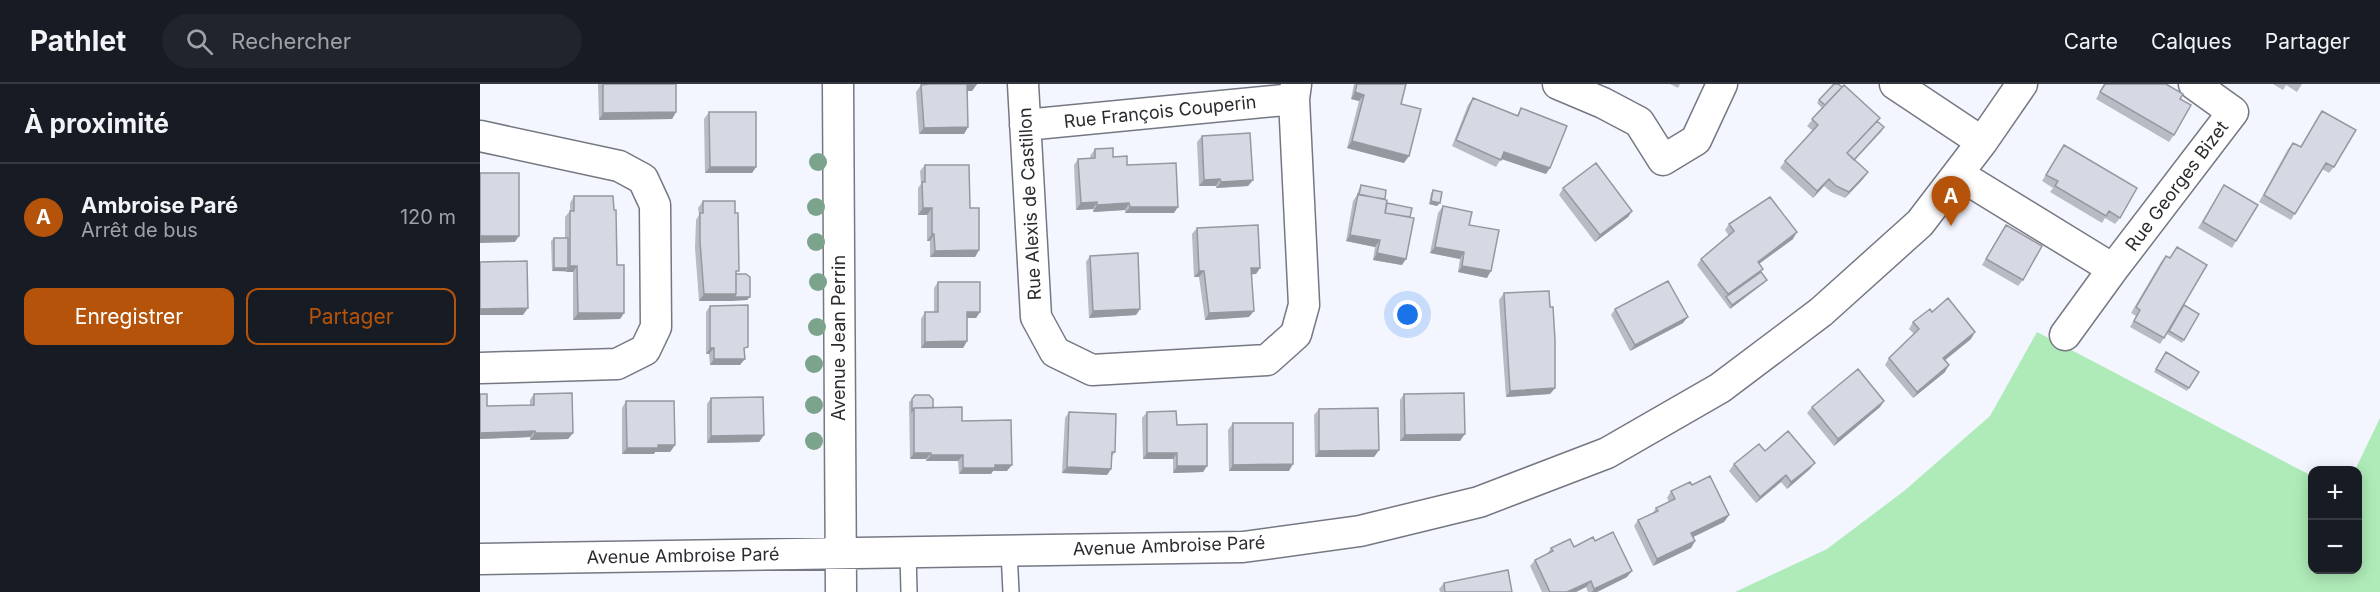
<!DOCTYPE html>
<html lang="fr">
<meta charset="utf-8">
<style>
body{margin:0;font-family:Inter,sans-serif;background:#20242c;color:#f1f3f6}
.controls{position:absolute;right:18px;bottom:18px;display:grid;overflow:hidden;border-radius:12px;box-shadow:0 3px 15px #0003}
.controls button{width:54px;height:54px;display:grid;place-items:center;padding:0;border:0;border-bottom:2px solid #363941;background:#171b24;color:#f1f3f6;font:30px sans-serif}
.you{position:absolute;left:928px;top:231px;width:21px;height:21px;margin:-15px;border:4px solid #fff;border-radius:50%;background:#1a73e8;box-shadow:0 0 0 9px #1a73e833}
.badge{display:grid;place-items:center;width:39px;height:39px;border-radius:50%;background:#b45309;color:#fff;font-size:20px;font-weight:700}
.pin{position:absolute;translate:-50% -50px;filter:drop-shadow(0 2px 3px #0008)}
.pin::after{content:'';position:absolute;top:32px;width:21px;height:18px;background:inherit;clip-path:polygon(0 0,100% 0,50% 100%)}
.list{margin:0;padding:0;list-style:none}
h2{display:flex;justify-content:space-between;align-items:center;height:78px;margin:0;padding:0 24px;font-size:26px}
h2 small{font-size:20px;font-weight:400;color:#9ea1a6}
.list li{display:grid;grid-template-columns:39px 1fr auto;gap:18px;align-items:center;box-sizing:border-box;height:108px;padding:0 24px;border-top:2px solid #363941}
.list b{display:block;font-size:22px;white-space:nowrap}
.list p{margin:0;font-size:20px;white-space:nowrap;color:#9ea1a6}
.list em{font-size:20px;font-style:normal;color:#9ea1a6}
.actions{display:flex;gap:12px;padding:18px 24px}
.actions a{flex:1;padding:14px 0;border:2px solid #b45309;border-radius:12px;text-align:center;font-size:21px;color:#b45309}
.actions .main{background:#b45309;color:#fff}
.icon{flex:none;width:33px;height:33px;fill:none;stroke:currentColor;stroke-width:2;stroke-linecap:round;stroke-linejoin:round}
.map{position:relative;flex:none;width:1900px;height:508px;overflow:hidden}
header{display:flex;align-items:center;gap:36px;box-sizing:border-box;height:84px;padding:0 30px;background:#171b24;border-bottom:2px solid #363941}
header strong{font-size:28px}
nav{display:flex;gap:33px;margin-inline-start:auto;font-size:21px}
.search{width:420px;height:54px;background:#20242c;display:flex;align-items:center;gap:15px;box-sizing:border-box;padding:0 21px;border-radius:33px;color:#9ea1a6;font-size:22px}
main{display:flex}
aside{flex:1;background:#171b24}
.map>svg:first-child{display:block}
</style>
<header>
<strong>Pathlet</strong>
<div class="search"><svg class="icon" aria-label="search" viewBox="0 0 24 24"><circle cx="10" cy="10" r="6"/><path d="M15 15l6 6"/></svg>Rechercher</div>
<nav><a>Carte</a><a>Calques</a><a>Partager</a></nav>
</header>
<main>
<aside>
<h2>À proximité<small></small></h2>
<ul class="list">
<li><span class="badge">A</span><div><b>Ambroise Paré</b><p>Arrêt de bus</p></div><em>120 m</em></li>
</ul>
<div class="actions"><a class="main">Enregistrer</a><a>Partager</a></div>
</aside>
<div class="map">
<svg width="1900" height="508" viewBox="0 0 1900 508">
<rect width="100%" height="100%" fill="#f3f6ff"/>
<path fill="#afebb8" d="M1557 248 1832 392V486H1878V386H1875L1900 334V508H1255L1347 465 1424 407 1510 332Z"/>
<g fill="none" stroke-linecap="round" stroke-linejoin="round">
<defs>
<path id="lane" d="M529 467 531 508
M428 469 429 508"/>
<path id="street" d="M358 0 361 508
M543 0 556 233 575 268 612 286 787 276 816 250 824 221 814 15 816 0
M1078 0 1123 19 1159 38 1183 76 1216 56 1242 0
M1415 0 1502 58
M545 41 814 15
M0 52 139 82 163 95 175 121 176 243 165 266 137 280 0 284
M1478 90 1633 185 1753 28 1714 0
M1585 251 1633 185
M0 475 763 463 880 447 999 418 1127 369 1240 304 1341 228 1440 139 1502 58 1542 0"/>
</defs>
<use href="#lane" stroke="#757882" stroke-width="18"/>
<use href="#street" stroke="#757882" stroke-width="33"/>
<use href="#lane" stroke="#fff" stroke-width="15"/>
<use href="#street" stroke="#fff" stroke-width="30"/>
</g>
<g fill="#7ca48c">
<circle cx="338" cy="78" r="9"/>
<circle cx="336" cy="123" r="9"/>
<circle cx="336" cy="158" r="9"/>
<circle cx="338" cy="198" r="9"/>
<circle cx="337" cy="243" r="9"/>
<circle cx="334" cy="280" r="9"/>
<circle cx="334" cy="321" r="9"/>
<circle cx="334" cy="357" r="9"/>
</g>
<path fill="#b8bbc4" d="M118 0H196V28L192 35 119 36Z
M445 0H497L492 7H487L488 43 484 50H439L436 8 441 1H445Z
M874 0H926L921 20 924 79 867 64 879 17 871 15Z
M1190 0H1200L1198 4Z
M1624 0H1686L1700 15 1694 51 1689 58 1616 15Z
M1793 0H1822L1817 8 1806 1 1803 6Z
M993 14 1037 31 1041 24 1066 90 1021 75 1016 83 972 62 988 21Z
M1339 16 1400 34 1397 37 1402 47 1375 76 1383 95 1365 114 1351 108 1344 102 1333 114 1300 84 1305 77 1333 47 1327 42 1342 24 1337 19Z
M1842 27 1854 83 1849 89 1842 85 1811 136 1779 118 1808 65 1813 59 1820 63Z
M229 28 276 83 272 89H225L224 35Z
M722 52 773 96 768 102 736 104V102H719L717 58Z
M1584 61 1640 134 1635 140 1625 134 1622 139 1570 108 1573 104 1562 97Z
M615 65 633 73 647 81 694 129H645V126L613 128V125L596 126 594 81 598 75 611 74 610 72Z
M445 81 490 124 499 166 495 173H450V157H447V131H438V104L441 100 440 87Z
M881 101 905 115 907 119 930 133 922 181 893 176 895 163 866 157 873 117 877 111 879 105Z
M1744 101 1756 157 1752 164 1718 144Z
M1083 104 1152 127 1148 133 1115 158 1079 111Z
M953 106 957 122 949 120 951 109Z
M94 112 134 126 137 181 144 229 140 235 93 236V188L72 187 71 157 74 154H85V133L90 127V119Z
M223 117 256 190 267 216 219 217 215 164 216 136 219 131 218 124Z
M963 122 989 141 1007 194 978 188 980 175 950 169 958 129Z
M1249 140 1313 155 1279 180 1281 188 1287 196 1284 199 1250 225 1217 181 1221 175 1249 152 1245 146Z
M1526 141 1543 196 1538 202 1502 181Z
M717 144 780 184 776 190H771L769 233 725 236 719 193H714L712 150Z
M1697 163 1684 254 1680 260 1650 243 1656 232 1651 229 1681 178 1686 172 1690 174Z
M610 172 660 225 656 231 609 234 606 178Z
M458 198 500 228 496 234H487V257L483 264H441V235L445 228H454V204Z
M1024 209 1075 304 1070 310 1026 313 1019 216Z
M230 222 265 269 260 281H230L229 270H226V228Z
M1702 224 1704 256 1702 259 1687 250Z
M1135 225 1203 239 1150 267 1131 231Z
M1452 228 1491 255 1465 276V288L1433 314 1405 281 1409 274 1434 250 1429 245 1433 238Z
M1686 268 1719 288 1707 307 1674 288Z
M0 310 7 322 50 321V316L54 310 93 349 88 355 50 356V353L0 355Z
M924 310 980 357H920V316Z
M231 314 284 351 279 358 227 359V320Z
M432 315 482 337 527 387H513L511 390H479L478 377H446V375H430L429 318Z
M146 317 195 361 190 368H175L174 370H142V324Z
M1404 317 1400 323 1354 362 1327 329 1332 323Z
M839 325 899 366 894 373H835L834 331Z
M589 328 635 368 632 372 631 385 627 391 582 389 585 334Z
M667 328 697 341 727 382 723 388 693 389V375H663L662 334Z
M753 339 809 387H749L748 346Z
M1285 367 1330 385 1307 405 1301 398 1276 419 1249 387 1254 380Z
M1212 401 1249 431 1244 438 1213 453 1215 457 1211 464 1173 482 1154 442 1158 436 1172 430 1176 424 1189 418 1187 414 1191 407Z
M1115 457 1147 493 1117 508H1108L1106 503 1096 508H1062L1050 482 1055 476 1067 470 1071 464 1094 463Z
M964 499 1032 508H960L959 505Z"/>
<path fill="#9698a0" d="M497 0 492 7H483L487 1Z
M875 8 884 11 879 17 871 15Z
M196 28 192 35 119 36 123 29Z
M488 43 484 50H439L444 44Z
M872 57 929 72 924 79 867 64Z
M1024 68 1070 84 1066 90 1019 74Z
M230 83H276L272 89H225Z
M1388 88 1383 95 1365 114 1369 108Z
M740 95 736 102H719L724 96Z
M1349 95 1344 102 1333 114 1337 107Z
M773 96 768 102 736 104 741 98Z
M951 117 960 119 957 122 949 120Z
M617 118 613 125 596 126 601 119Z
M649 119 645 126 613 128 617 121Z
M650 123H698L694 129H645Z
M443 124H452L447 131H438Z
M1152 127 1148 133 1115 158 1120 151Z
M1317 148 1313 155 1273 184 1278 178Z
M452 150H454L450 157H447Z
M870 151 900 156 895 163 866 157Z
M0 152H39L35 158 0 159Z
M955 163 984 168 980 175 950 169Z
M499 166 495 173H450L455 167Z
M897 169 926 175 922 181 893 176Z
M90 182H97L93 188H86Z
M982 182 1011 187 1007 194 978 188Z
M74 184H88L86 187H72Z
M771 184H780L776 190 766 191Z
M719 187H724L719 193H714Z
M1287 196 1284 199 1250 225 1252 221Z
M224 210H256L252 217H219Z
M254 213H270L267 216 252 217Z
M48 224 43 231H0V225Z
M660 225 656 231 609 234 613 227Z
M774 227 769 233 725 236 729 229Z
M487 228H500L496 234H482Z
M98 229H144L140 235 93 236Z
M1208 233 1203 239 1150 267 1155 261Z
M1495 248 1491 255 1459 281 1463 274Z
M487 257 483 264H441L445 258Z
M230 264H234L229 270H226Z
M234 275H265L260 281H230Z
M1469 281 1465 288 1433 314 1437 308Z
M1075 304 1070 310 1026 313 1030 307Z
M1404 317 1400 323 1354 362 1358 355Z
M55 347 50 353 0 355V349Z
M55 349H93L88 355 50 356Z
M985 350 980 357H920L925 351Z
M284 351 279 358 227 359 231 352Z
M178 361H195L190 368H175L174 370H142L147 364Z
M899 366 894 373H835L839 367Z
M434 369H451L446 375H430Z
M667 369H697L693 375H663Z
M451 371H483L478 377H446Z
M1335 379 1330 385 1307 405 1311 398Z
M813 380 809 387H749L753 381Z
M515 381H532L527 387H513L511 390H479L483 384Z
M697 382H727L723 388 693 389Z
M587 383 631 385 627 391 582 389Z
M1306 391 1301 398 1276 419 1280 413Z
M1249 431 1244 438 1207 456 1211 449Z
M1215 457 1211 464 1173 482 1177 475Z
M1152 487 1147 493 1117 508H1112L1114 505Z
M1111 497 1106 503 1096 508H1087Z"/>
<path fill="#d6d9e4" stroke="#9698a0" stroke-width="1.5" d="M123 0H196V28L123 29Z
M449 0H497L487 1 488 43 444 44 441 1Z
M877 0H926L921 20 941 25 929 72 872 57 884 11 875 8Z
M1354 0H1358L1362 3 1345 21 1339 16Z
M1625 0H1686L1703 10 1700 15 1711 21 1694 51 1620 8Z
M1364 1 1400 34 1367 69 1388 88 1369 108 1356 102 1349 95 1337 107 1305 77 1338 41 1332 35Z
M993 14 1038 32 1041 24 1087 42 1070 84 1024 68 1021 76 976 56Z
M1842 27 1876 46 1854 83 1846 79 1815 130 1784 111 1813 59 1821 63Z
M229 28H276V83H230Z
M1397 37 1404 43 1374 76 1367 69Z
M770 49 773 96 741 98 740 95 724 96 722 52Z
M1584 61 1657 104 1640 134 1629 127 1626 132 1575 102 1578 97 1566 91Z
M633 64V73L647 72V81L696 79 698 123H650L649 119 617 121V118L601 119 598 75 615 74V65Z
M1116 79 1152 127 1120 151 1083 104Z
M445 81H489L490 124H499V166L455 167 454 150H452V124H443L442 98H445Z
M0 89H39V152H0Z
M881 101 906 106 905 115 879 111Z
M1744 101 1778 121 1756 157 1723 138Z
M953 106 962 108 960 119 951 117Z
M878 110 907 116 905 129 934 134 926 175 897 169 900 156 870 151Z
M94 112H133L134 126H136L137 181H144V229H98L97 182H90V127H94Z
M1290 113 1317 148 1278 178 1283 185 1248 210 1221 175 1254 147 1249 140Z
M223 117H255V129H258L259 187H256V210H224L220 158V129H223Z
M907 119 932 124 930 133 905 129Z
M963 122 992 128 989 141 1019 146 1011 187 982 182 984 168 955 163Z
M778 141 780 184H771L774 227 729 229 724 187H719L717 144Z
M1526 141 1562 162 1543 196 1506 175Z
M74 154H88V184H74Z
M1697 163 1727 181 1684 254 1654 237 1660 226 1656 223 1686 172 1690 174Z
M658 169 660 225 613 227 610 172Z
M47 177 48 224 0 225V178Z
M1281 188 1287 196 1252 221 1246 213Z
M256 190H266L270 193V213H254L256 210Z
M1188 197 1208 233 1155 261 1135 225Z
M458 198H500V228H487V257L445 258V228H458Z
M1069 207 1070 223H1073L1075 256V304L1030 307 1024 209Z
M1468 214 1495 248 1463 274 1469 281 1437 308 1409 274 1439 245 1433 238 1450 225 1452 228Z
M268 221V263L264 264 265 275H234V264H230V222Z
M1704 221 1719 230 1704 256 1689 247Z
M1686 268 1719 288 1709 304 1676 285Z
M1378 285 1404 317 1358 355 1332 323Z
M92 309 93 349H55V347L0 349V310H7V322L54 321V310Z
M984 309 985 350 925 351 924 310Z
M435 311H449L453 315V324H434L432 327V315Z
M283 313 284 351 231 352V314Z
M146 317H194L195 361H178V364H147Z
M482 323V337L531 336 532 381H515V384H483V371H451V369H434V324Z
M898 324 899 366 839 367V325Z
M696 327 697 341 727 340V382H697V369H667V328Z
M589 328 636 330 635 368H632L631 385 587 383Z
M753 339H813V380L753 381Z
M1308 347 1335 379 1311 398 1306 391 1280 413 1254 380 1279 360 1285 367Z
M1230 392 1249 431 1211 449 1215 457 1177 475 1158 436 1178 427 1176 424 1195 415 1191 407 1210 398 1212 401Z
M1133 448 1152 487 1114 505 1111 497 1087 508H1070L1055 476 1073 467 1071 464 1090 455 1094 463 1113 453 1115 457Z
M1028 486 1032 508H965L964 499Z"/>
<g text-anchor="middle" stroke-width="6" stroke-linejoin="round" paint-order="stroke">
<g font-size="18" fill="#2b2c30" stroke="#fff">
<text transform="translate(680 28) rotate(-6)" y="6">Rue François Couperin</text>
<text transform="translate(1697 102) rotate(-53)" y="6">Rue Georges Bizet</text>
<text transform="translate(550 120) rotate(-93)" y="6">Rue Alexis de Castillon</text>
<text transform="translate(359 254) rotate(-90)" y="6">Avenue Jean Perrin</text>
<text transform="translate(689 462) rotate(-2)" y="6">Avenue Ambroise Paré</text>
<text transform="translate(203 472) rotate(-1)" y="6">Avenue Ambroise Paré</text>
</g>
</g>
</svg>
<div class="controls">
<button>+</button>
<button>−</button>
</div>
<div class="you"></div>
<div class="pin badge" style="left:1471px;top:142px">A</div>
</div>
</main>
